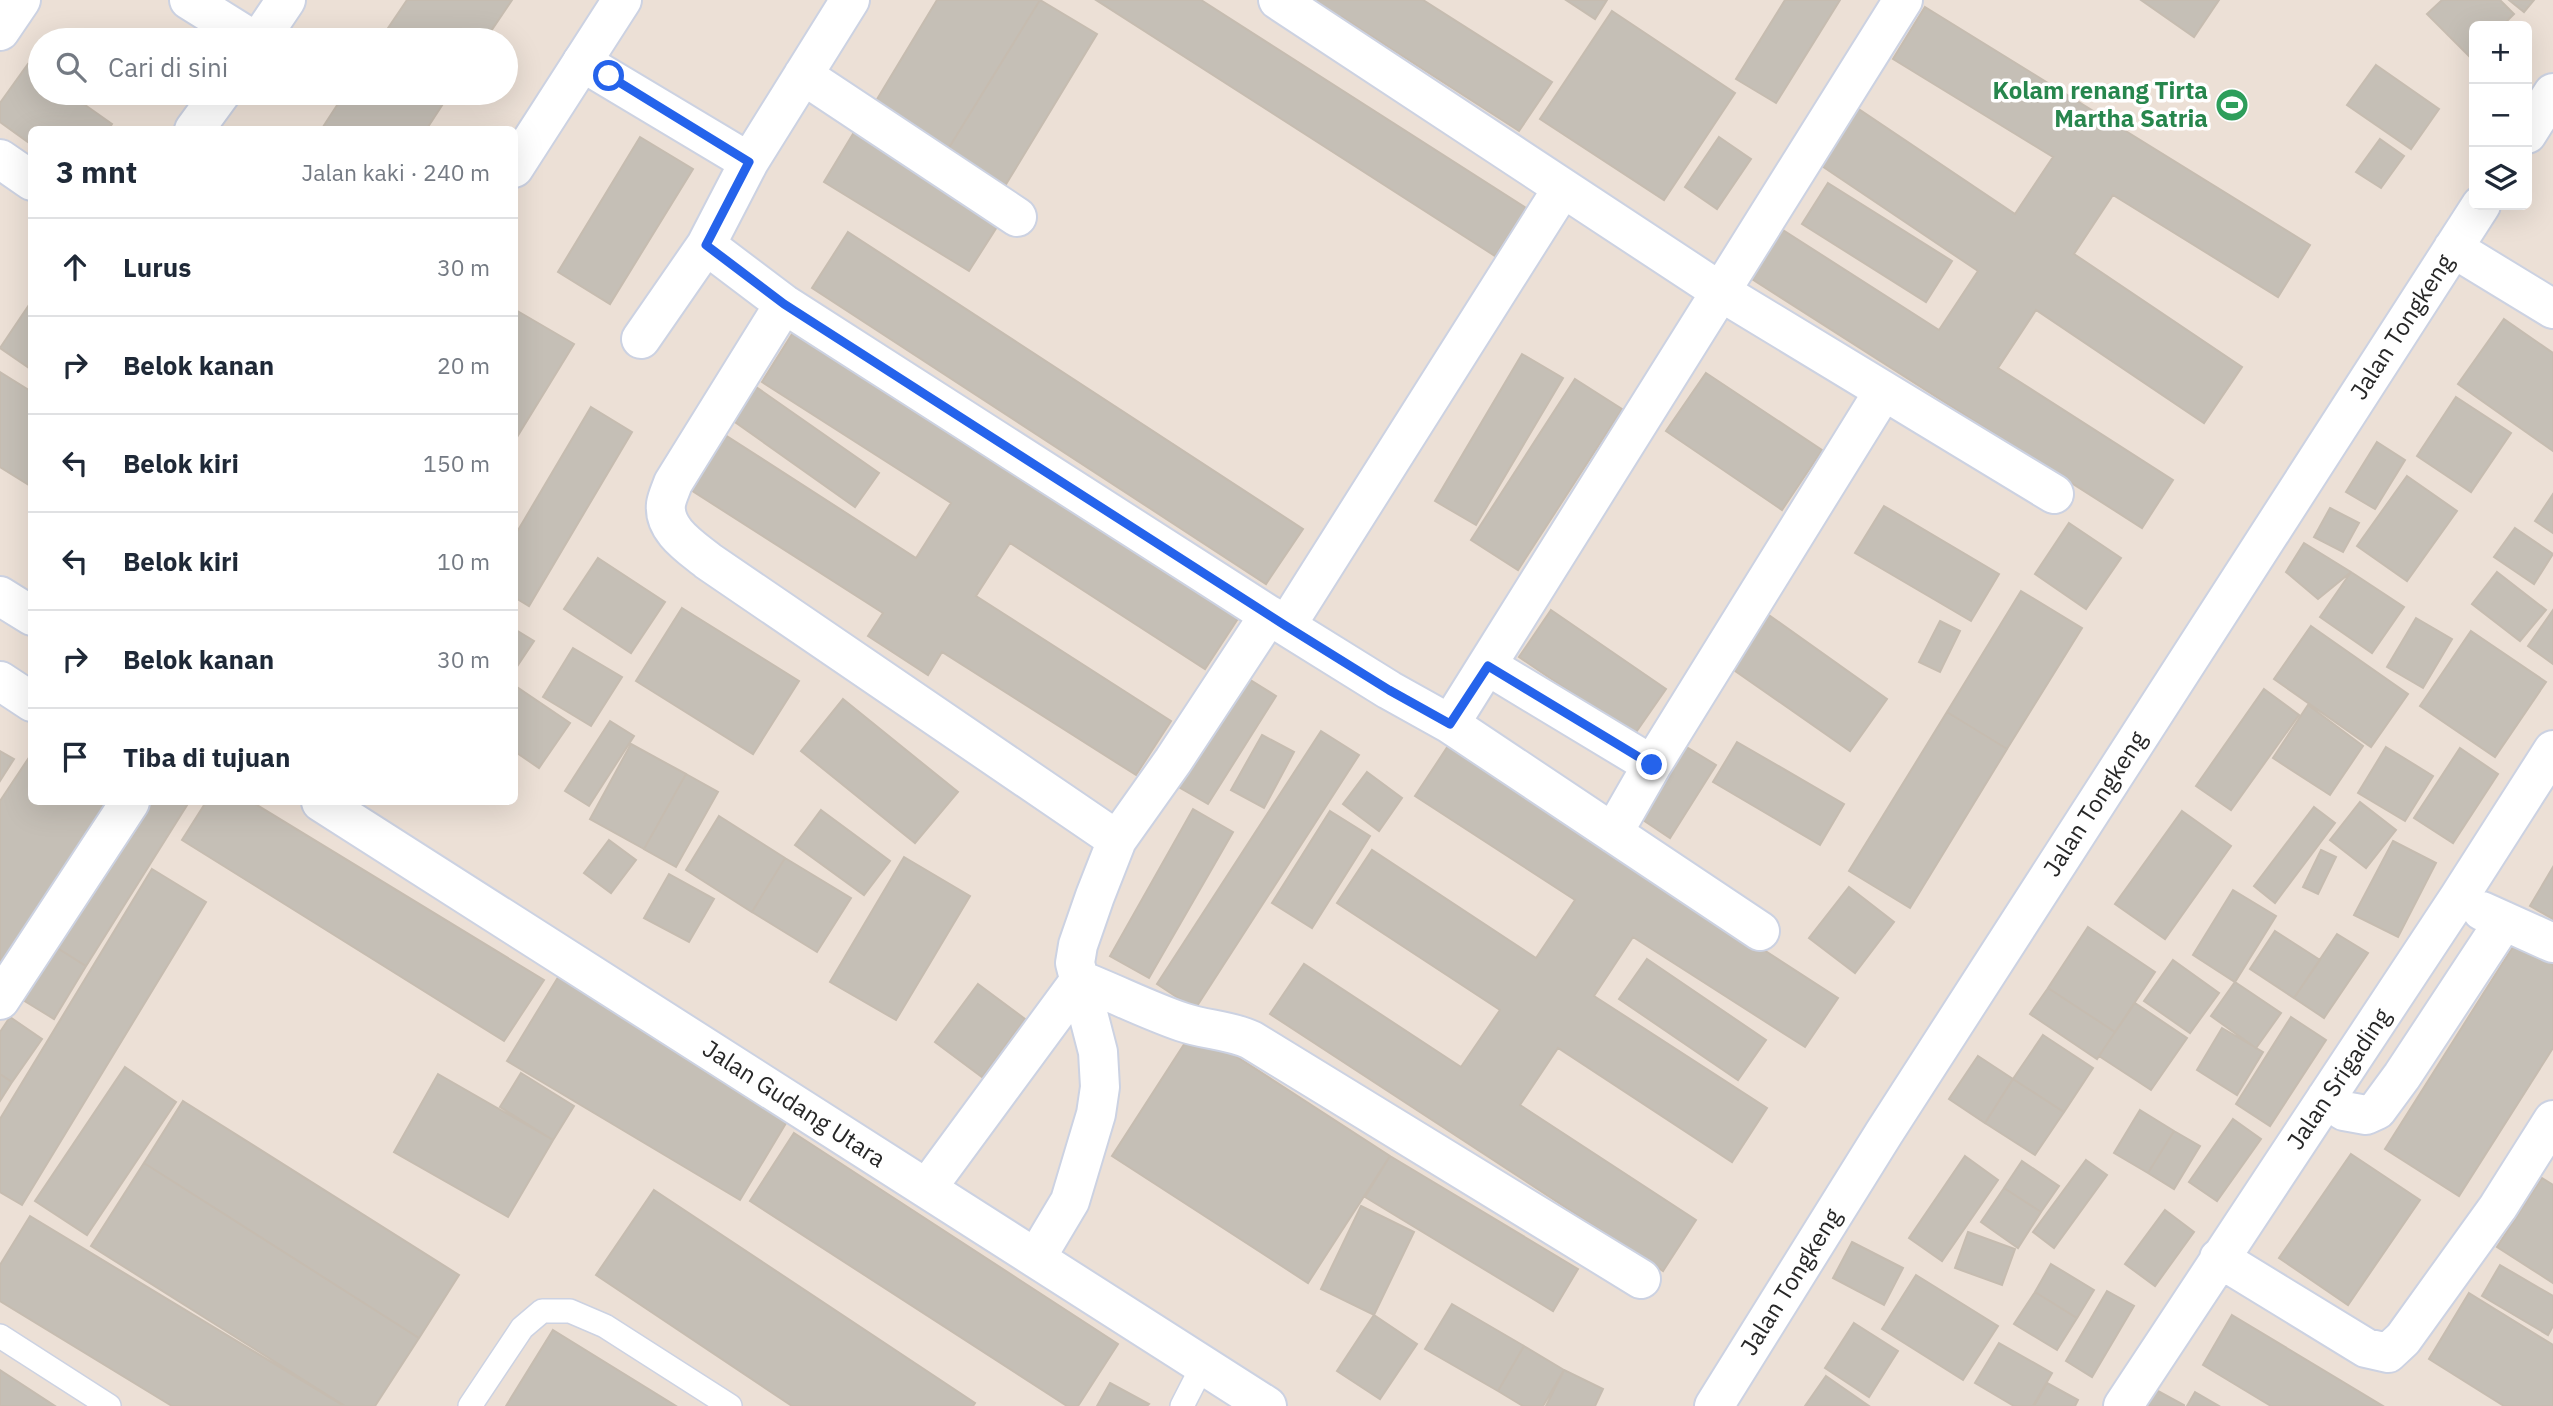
<!DOCTYPE html>
<html lang="id">
<meta charset="utf-8">
<style>
body{margin:0;font-family:"IBM Plex Sans",sans-serif;background:#f2f2f3;color:#1f2937}
.controls{position:absolute;right:21px;top:21px;display:grid;overflow:hidden;border-radius:10px;box-shadow:0 7px 28px #0002}
.controls button{width:63px;height:63px;display:grid;place-items:center;padding:0;border:0;border-bottom:2px solid #e0e1e3;background:#fff;color:#1f2937;font:35px sans-serif}
.stop{position:absolute;width:21px;height:21px;margin:-16px;border:5px solid #2563eb;border-radius:50%;background:#fff}
.stop.end{background:#2563eb;border-color:#fff;box-shadow:0 2px 7px #0008}
.list{margin:0;padding:0;list-style:none}
h2{display:flex;justify-content:space-between;align-items:center;height:91px;margin:0;padding:0 28px;font-size:30px}
h2 small{font-size:23px;font-weight:400;color:#747a83}
.list li{display:grid;grid-template-columns:46px 1fr auto;gap:21px;align-items:center;box-sizing:border-box;height:98px;padding:0 28px;border-top:2px solid #e0e1e3}
.list b{display:block;font-size:26px;white-space:nowrap}
.list em{font-size:23px;font-style:normal;color:#747a83}
.icon{flex:none;width:38px;height:38px;fill:none;stroke:currentColor;stroke-width:2;stroke-linecap:round;stroke-linejoin:round}
.map{position:relative;flex:none;width:2553px;height:1406px;overflow:hidden}
.search{position:absolute;background:#fff;box-shadow:0 7px 28px #0002;left:28px;top:28px;width:490px;height:77px;display:flex;align-items:center;gap:18px;box-sizing:border-box;padding:0 24px;border-radius:38px;color:#747a83;font-size:26px}
.panel{position:absolute;background:#fff;box-shadow:0 7px 28px #0002;left:28px;top:126px;width:490px;height:679px;border-radius:10px}
.map>svg:first-child{display:block}
</style>
<div class="map">
<svg width="2553" height="1406" viewBox="0 0 2553 1406">
<rect width="100%" height="100%" fill="#ece0d6"/>
<path fill="#c5bfb6" stroke="#c6bcb0" stroke-width="2" d="M407 0H512L485 40H380Z
M937 0H1040L947 151 873 106Z
M1040 0 1097 34 1005 186 947 151Z
M1096 0H1201L1526 208 1495 256Z
M1294 0H1423L1552 82 1519 131 1342 17 1336 27Z
M1566 0H1607L1595 19Z
M1785 0H1840L1776 103 1736 79Z
M2141 0H2219L2194 37Z
M2442 0H2500L2514 14 2502 26H2474V53L2470 57 2427 14Z
M2509 0H2534L2524 12Z
M1925 7 2310 245 2278 297 2113 195 2074 254 2242 367 2204 423 2036 310 1998 368 2173 480 2142 528 1744 274 1775 225 1939 330 1978 271 1813 160 1851 104 2015 214 2053 157 1893 59Z
M1612 11 1735 93 1664 200 1540 119Z
M28 64 40 73V93H68L112 124 108 130H32V145L0 122V103Z
M2376 65 2439 109 2411 149 2347 105Z
M345 93H450L426 130H321Z
M856 129 1002 219 969 271 824 182Z
M640 137 693 169 610 304 558 272Z
M1719 137 1751 159 1717 209 1685 187Z
M2380 139 2404 156 2381 188 2356 172Z
M1828 183 1952 261 1926 302 1802 224Z
M848 232 1303 529 1266 584 812 288Z
M29 305 32 307V370L0 348Z
M514 309 574 344 514 442Z
M2504 319 2553 353V451L2458 384Z
M794 331 1239 617 1205 669 1010 543 976 596 1171 721 1136 775 942 652 928 675 868 636 883 613 683 485 719 431 916 558 951 503 762 382Z
M1522 354 1563 378 1476 525 1435 501Z
M0 372 32 392V487L0 467Z
M1706 373 1822 450 1782 510 1666 431Z
M1575 379 1622 409 1518 570 1471 540Z
M749 382 879 473 855 507 725 415Z
M2456 397 2511 433 2471 492 2417 456Z
M591 407 632 432 529 606 514 597V537Z
M2377 442 2405 460 2375 509 2346 492Z
M2407 476 2457 511 2407 581 2357 546Z
M2553 494V533L2535 521Z
M1884 506 1999 574 1971 621 1855 553Z
M2330 508 2359 523 2343 552 2314 537Z
M2069 523 2121 558 2086 609 2035 574Z
M2515 528 2553 554 2534 584 2494 557Z
M2304 543 2351 572 2318 599 2286 572Z
M598 558 665 602 631 653 564 609Z
M2351 572 2404 607 2372 653 2320 617Z
M2497 572 2546 610 2520 641 2472 604Z
M2021 591 2082 628 2007 749 1947 712Z
M682 608 799 681 753 754 636 681Z
M1551 610 1666 689 1634 735 1519 657Z
M2553 610V664L2528 646Z
M1766 613 1887 699 1850 751 1728 666Z
M2416 618 2452 639 2423 688 2387 667Z
M1940 621 1960 631 1940 672 1919 662Z
M2311 626 2408 694 2371 747 2274 679Z
M516 630 534 641 514 671V632Z
M2471 631 2546 682 2495 757 2420 706Z
M573 648 622 677 591 726 543 697Z
M1244 676 1276 696 1208 804 1175 785Z
M514 685 570 723 539 768 514 751Z
M2264 689 2299 715 2231 810 2196 786Z
M843 699 958 792 915 843 801 751Z
M2308 705 2363 746 2330 795 2273 758Z
M1947 712 2007 749 1910 908 1849 871Z
M610 721 634 736 589 806 565 791Z
M1321 731 1359 755 1195 1009 1157 984Z
M1262 735 1294 752 1264 808 1231 790Z
M1737 742 1844 804 1820 845 1713 782Z
M631 744 686 774 644 849 590 819Z
M1448 746 1838 998 1805 1047 1633 937 1594 996 1767 1108 1732 1162 1558 1048 1520 1105 1696 1220 1663 1271 1270 1014 1304 964 1461 1067 1500 1010 1337 903 1372 850 1536 958 1575 900 1415 796Z
M1685 746 1716 765 1670 838 1640 818Z
M2386 747 2433 776 2405 821 2358 793Z
M2460 748 2498 774 2453 843 2414 818Z
M0 751 14 759 0 781Z
M32 753V802H125L0 976V801Z
M1367 772 1402 798 1379 831 1343 804Z
M686 774 718 792 676 867 644 849Z
M140 802H189L86 966 51 944Z
M206 802H252L544 980 504 1041 182 840Z
M2360 802 2396 830 2366 868 2330 840Z
M2314 807 2335 823 2275 903 2254 886Z
M1193 809 1233 832 1149 978 1110 956Z
M821 810 890 861 864 895 795 845Z
M1330 811 1370 836 1312 928 1272 903Z
M2182 811 2231 846 2165 939 2115 904Z
M719 816 785 858 752 912 686 870Z
M609 840 636 860 611 893 584 873Z
M2393 841 2436 863 2398 937 2354 915Z
M2321 850 2336 857 2318 894 2303 887Z
M904 857 970 896 896 1020 830 982Z
M785 858 851 898 817 952 752 912Z
M2553 867V919L2530 906Z
M152 869 206 902 22 1205 0 1192V1119Z
M669 874 714 899 689 942 644 918Z
M1849 887 1894 922 1855 973 1809 938Z
M2233 890 2276 916 2235 982 2193 955Z
M2088 927 2155 972 2115 1032 2048 988Z
M2275 931 2320 960 2294 998 2250 969Z
M2337 934 2368 953 2324 1018 2294 998Z
M2516 942 2553 965V1048L2459 1196 2385 1149Z
M51 944 86 966 54 1019 18 997Z
M1647 959 1766 1040 1738 1080 1619 999Z
M2173 960 2219 993 2190 1033 2144 1001Z
M560 974 792 1113 740 1200 507 1061Z
M2235 982 2281 1013 2256 1048 2211 1016Z
M978 984 1025 1019 982 1077 935 1042Z
M2048 988 2115 1032 2097 1059 2030 1014Z
M2135 1003 2187 1038 2151 1090 2099 1056Z
M10 1017 42 1039 12 1082 0 1074V1032Z
M2291 1017 2326 1040 2270 1126 2236 1104Z
M2222 1028 2263 1052 2237 1095 2197 1070Z
M1194 1029 1390 1156 1308 1283 1112 1156Z
M2043 1035 2093 1068 2064 1112 2013 1079Z
M1978 1056 2013 1079 1985 1123 1949 1099Z
M125 1067 176 1102 87 1235 35 1201Z
M521 1073 574 1106 553 1140 500 1107Z
M0 1074 12 1082 0 1101Z
M438 1074 553 1140 508 1217 394 1152Z
M2013 1079 2064 1112 2035 1155 1985 1123Z
M183 1101 459 1275 419 1338 144 1163Z
M2140 1110 2174 1131 2148 1173 2114 1153Z
M2233 1119 2261 1139 2217 1201 2189 1182Z
M2174 1131 2200 1146 2174 1189 2148 1173Z
M794 1133 1118 1344 1078 1406H1067L750 1201Z
M2351 1154 2420 1200 2348 1305 2279 1258Z
M1390 1156 1578 1269 1553 1311 1365 1197Z
M1965 1156 1998 1180 1942 1261 1909 1238Z
M2086 1160 2107 1175 2054 1248 2033 1232Z
M2022 1161 2059 1186 2041 1212 2004 1188Z
M144 1163 419 1338 375 1406H345L91 1246Z
M2542 1178 2553 1185V1283L2497 1247Z
M2004 1188 2041 1212 2018 1248 1981 1222Z
M654 1190 975 1403 973 1406H792L596 1275Z
M1361 1206 1414 1232 1374 1315 1321 1289Z
M2165 1210 2194 1232 2155 1286 2125 1264Z
M30 1216 344 1406H172L0 1301V1265Z
M1968 1232 2015 1249 2002 1285 1955 1268Z
M1852 1242 1903 1268 1884 1305 1833 1278Z
M2051 1264 2094 1290 2077 1318 2035 1292Z
M2500 1265 2553 1296V1326L2548 1335 2482 1296Z
M1916 1275 1998 1326 1963 1380 1882 1329Z
M2107 1291 2134 1306 2092 1377 2066 1361Z
M2035 1292 2077 1318 2057 1350 2014 1324Z
M2469 1293 2553 1345V1406H2504L2429 1359Z
M1452 1304 1524 1346 1498 1391 1425 1349Z
M1374 1315 1417 1344 1380 1399 1337 1371Z
M2232 1315 2383 1406H2271L2203 1365Z
M1854 1323 1898 1351 1869 1397 1825 1368Z
M553 1330 676 1406H506Z
M1999 1343 2052 1373 2033 1406H2014L1975 1383Z
M1524 1346 1564 1370 1543 1406H1523L1498 1391Z
M0 1370 55 1406H0Z
M1564 1370 1603 1389 1595 1406H1546Z
M1826 1376 1869 1406H1805Z
M1110 1383 1149 1404 1147 1406H1097Z
M2047 1383 2078 1400 2075 1406H2034Z
M2156 1390 2184 1405V1406H2147Z
M2195 1392 2219 1406H2187Z"/>
<g fill="none" stroke-linecap="round" stroke-linejoin="round">
<defs>
<path id="lane" d="M0 1336 109 1406
M470 1406 522 1328 542 1311H570L605 1326 730 1406
M1182 1406 1203 1365"/>
<path id="street" d="M189 0 253 40
M1278 0 1721 292 2054 494
M0 31 21 0
M259 40 286 0
M582 62 749 162
M803 75 1017 217
M194 130 221 93
M2527 134 2553 93
M0 159 32 181
M706 245 784 304 1286 626 1389 690 1450 724 1903 0
M2453 248 2553 309
M784 304 673 483C671 489 667 497 666 504 663 530 691 547 708 561L1117 840
M641 339 706 245 749 162 850 0
M1286 626 1562 189
M1488 666 1652 765
M0 681 32 702
M1450 724 1760 931
M1613 833 1652 765 1883 392
M2482 911 2553 943
M0 1000 130 802
M2326 1098 2344 1111 2366 1115 2377 1110 2402 1076 2504 921
M927 1188 1080 980C1114 993 1147 1010 1182 1022 1205 1030 1229 1030 1251 1040L1641 1279
M1036 1258 1070 1201 1096 1114 1100 1087 1098 1052 1075 963 1078 945 1095 896 1117 840 1173 761 1269 615
M2219 1258 2366 1348 2388 1353 2403 1339 2498 1207 2553 1120
M1714 1406 1884 1133 2481 205
M2123 1406 2459 897 2553 750"/>
<path id="secondary" d="M514 168 622 0
M0 596 32 616
M321 802 1267 1406"/>
</defs>
<use href="#lane" stroke="#ccd2e2" stroke-width="26"/>
<use href="#street" stroke="#ccd2e2" stroke-width="42"/>
<use href="#secondary" stroke="#ccd2e2" stroke-width="42"/>
<use href="#lane" stroke="#fff" stroke-width="23"/>
<use href="#street" stroke="#fff" stroke-width="38"/>
<use href="#secondary" stroke="#fff" stroke-width="38"/>
</g>
<g fill="none" stroke-linecap="round" stroke-linejoin="round">
<path stroke="#2563eb" stroke-width="9" d="M609 76 749 162 706 245 784 304 1286 626 1389 690 1450 724 1488 666 1652 765"/>
</g>
<defs>
<symbol id="stadium-disc" viewBox="-11 -11 22 22"><circle r="9.5" fill="#2e9e5b" stroke="#fff"/><path d="M0-5a6.5 5 0 1 0 0 10a6.5 5 0 1 0 0-10ZM-3.5-1.8h7v3.6h-7Z" fill="#fff"/></symbol>
</defs>
<g fill-rule="evenodd">
<use href="#stadium-disc" x="2213" y="86" width="38" height="38"/>
</g>
<g text-anchor="middle" stroke-width="7" stroke-linejoin="round" paint-order="stroke">
<g font-size="24" font-weight="bold" fill="#27864d" stroke="#fff" text-anchor="end">
<text x="2208" y="99">Kolam renang Tirta<tspan x="2208" dy="28">Martha Satria</tspan></text>
</g>
<g font-size="24" fill="#272727" stroke="#fff">
<text transform="translate(2402 327) rotate(-57)" y="8">Jalan Tongkeng</text>
<text transform="translate(2095 804) rotate(-57)" y="8">Jalan Tongkeng</text>
<text transform="translate(2339 1079) rotate(-56)" y="8">Jalan Srigading</text>
<text transform="translate(794 1104) rotate(33)" y="8">Jalan Gudang Utara</text>
<text transform="translate(1791 1282) rotate(-58)" y="8">Jalan Tongkeng</text>
</g>
</g>
</svg>
<div class="controls">
<button>+</button>
<button>−</button>
<button><svg class="icon" aria-label="layers" viewBox="0 0 24 24"><path d="M12 4l9 5-9 5-9-5zM3 14l9 5 9-5"/></svg></button>
</div>
<div class="stop" style="left:609px;top:76px"></div>
<div class="stop end" style="left:1652px;top:765px"></div>
<div class="search"><svg class="icon" aria-label="search" viewBox="0 0 24 24"><circle cx="10" cy="10" r="6"/><path d="M15 15l6 6"/></svg>Cari di sini</div>
<section class="panel">
<h2>3 mnt<small>Jalan kaki · 240 m</small></h2>
<ul class="list">
<li><svg class="icon" aria-label="ahead" viewBox="0 0 24 24"><path d="M12 20V5M6 11l6-6 6 6"/></svg><div><b>Lurus</b></div><em>30 m</em></li>
<li><svg class="icon" aria-label="right" viewBox="0 0 24 24"><path d="M7 20v-9h11M14 6l5 5-5 5"/></svg><div><b>Belok kanan</b></div><em>20 m</em></li>
<li><svg class="icon" aria-label="left" viewBox="0 0 24 24"><path d="M17 20v-9H6M10 6l-5 5 5 5"/></svg><div><b>Belok kiri</b></div><em>150 m</em></li>
<li><svg class="icon" aria-label="left" viewBox="0 0 24 24"><path d="M17 20v-9H6M10 6l-5 5 5 5"/></svg><div><b>Belok kiri</b></div><em>10 m</em></li>
<li><svg class="icon" aria-label="right" viewBox="0 0 24 24"><path d="M7 20v-9h11M14 6l5 5-5 5"/></svg><div><b>Belok kanan</b></div><em>30 m</em></li>
<li><svg class="icon" aria-label="arrive" viewBox="0 0 24 24"><path d="M6 21V4h12l-3 4 3 4H6"/></svg><div><b>Tiba di tujuan</b></div></li>
</ul>
</section>
</div>
